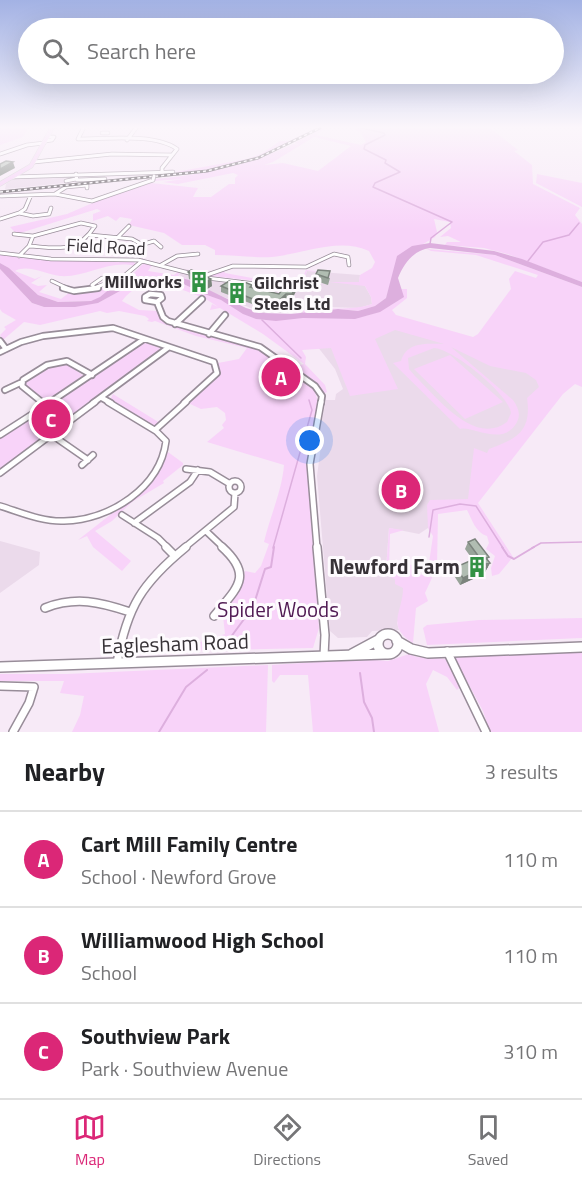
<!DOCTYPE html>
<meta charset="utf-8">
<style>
body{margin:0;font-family:"Titillium Web",sans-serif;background:#f2f2f2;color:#202124}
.you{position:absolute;left:310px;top:441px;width:21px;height:21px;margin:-15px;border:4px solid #fff;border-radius:50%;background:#1a73e8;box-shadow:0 0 0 9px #1a73e833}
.badge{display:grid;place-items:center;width:39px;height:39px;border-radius:50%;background:#db2777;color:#fff;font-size:20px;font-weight:700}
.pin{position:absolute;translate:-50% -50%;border:3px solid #fff;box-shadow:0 2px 6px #0006}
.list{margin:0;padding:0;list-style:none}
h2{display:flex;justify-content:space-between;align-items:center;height:78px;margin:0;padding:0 24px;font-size:26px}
h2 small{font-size:20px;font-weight:400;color:#757577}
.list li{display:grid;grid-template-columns:39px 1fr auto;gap:18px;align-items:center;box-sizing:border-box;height:96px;padding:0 24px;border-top:2px solid #e0e0e0}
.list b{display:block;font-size:22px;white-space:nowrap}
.list p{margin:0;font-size:20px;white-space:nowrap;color:#757577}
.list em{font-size:20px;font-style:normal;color:#757577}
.icon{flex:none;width:33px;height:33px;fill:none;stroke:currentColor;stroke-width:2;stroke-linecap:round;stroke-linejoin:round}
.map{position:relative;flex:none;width:582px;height:732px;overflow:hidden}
.search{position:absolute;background:#fff;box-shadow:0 6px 24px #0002;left:18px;right:18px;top:18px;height:66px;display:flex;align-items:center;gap:15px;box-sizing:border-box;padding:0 21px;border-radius:33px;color:#757577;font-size:22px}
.sheet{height:366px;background:#fff}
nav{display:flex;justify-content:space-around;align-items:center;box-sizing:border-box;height:84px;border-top:2px solid #e0e0e0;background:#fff;font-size:16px;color:#757577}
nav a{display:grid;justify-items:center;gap:3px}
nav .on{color:#db2777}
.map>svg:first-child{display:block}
</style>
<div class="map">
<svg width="582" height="732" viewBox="0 0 582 732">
<rect width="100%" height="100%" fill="#f7eaf7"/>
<path fill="#ebdaeb" d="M65 176 64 183 5 189 6 184 14 178Z
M186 269 214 277 298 285 302 284 307 271 360 275 359 283 365 286 371 297 372 304 359 308 328 307 303 310V313H263L197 286 178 274Z
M399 325 571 377 474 504 428 512V528L419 534 389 528 386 570 410 590 397 623 399 630 372 631 367 637 338 638 330 631 317 476 322 438 319 434 326 400H335L336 394 343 389 335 369 317 346Z
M0 541 40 552 39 565 0 593Z"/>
<path fill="#f8d3f9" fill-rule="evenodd" d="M0 128H28L23 137 0 145Z
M315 128H318C262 159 218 172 154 177L156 175 185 172H176L247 159 263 153 280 141H289Z
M322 128H326L316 135 361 145 366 142 360 132 352 128H490L518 150 514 151 532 165 533 184 580 208 575 215 582 224V282L507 254 484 248 445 245 447 242H461L448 236 440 237 451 228 450 222 434 219 437 232 435 237 398 259 386 298 375 306 358 311 338 309 303 313V310C325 307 352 311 372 304L371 297 365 286 329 282H359L360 275 372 268 375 262 369 251C339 237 303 254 272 257 253 258 234 255 215 255V250L205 245H182L164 233 129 225 132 219 120 217 116 221 108 216 93 221V214L101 211 97 209 17 234 10 227 67 214 118 192 151 183 198 188 193 197H211L229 184H235V178L238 175 233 173 178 184 163 182 183 179 153 181 155 179C203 175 249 165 293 144L299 145 294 143ZM314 137 351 146 318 171 283 163 264 165 273 162Z
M537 174 582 183V207L536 183Z
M427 249 495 255 582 287V387L575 384 563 394 478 503 513 557 499 574 492 576 491 568 495 556 486 549 489 543 487 536C476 533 472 520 467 510L438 514 437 567 425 593 428 601 416 608 413 643C385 626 403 612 403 588L395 584V579L390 577 386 570 389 528 404 530 390 534 389 570 405 571 404 564 413 565 415 573 427 576 433 536 428 528 427 505 430 500 468 499 474 448 487 453 489 449C517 439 532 431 527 398L539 387 536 380 526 373 490 366 451 347 513 400C518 407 521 414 517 422 503 448 472 425 460 429L393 363 401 361C407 341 428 344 444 344L395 330 375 339 398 389 350 396 331 348 302 350 306 357 305 364 325 385 327 392 323 394 319 385 293 367 304 364 263 334 220 308 210 310 212 304 218 307 203 297 204 294C210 297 216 297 221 300 234 306 243 316 258 319 273 322 288 318 304 318 348 317 364 325 403 297L401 289H407V298L392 310 396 315 473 337 478 334 511 289 509 279 515 271 536 278 538 275 476 255 431 251ZM434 348C453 349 509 394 511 413L507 422C474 447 436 396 415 376L409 369 408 358Z
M0 255 50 260 132 261 135 263V266C109 259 86 278 60 276 45 274 28 264 15 271L35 279 42 276 31 283 38 286 47 285 39 292 61 299 70 292C87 297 119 282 135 272 139 268 140 265 146 263L152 265 148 271 174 275 180 270 182 271 178 275 189 280 165 276H138L122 285 112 287 100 298 91 301 58 302 38 295 9 268 0 263Z
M0 269 32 303 44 307 98 303 131 285 149 280 181 283 203 293 201 297C174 286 142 273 122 301L139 310 158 311 175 326 257 348 314 390 318 401 307 460 319 628 313 648 172 651 225 634 223 616 232 608 230 598 244 579 245 571 255 573 261 566 269 544 264 542C270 516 282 491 284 465L207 442 224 428 222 425 226 420 225 413 217 407 201 409 188 403 219 375 218 363 239 359 247 348 196 336 155 321 152 322 147 321 149 319 145 316 119 311 107 313 100 311 40 325 24 322 3 340 0 335 6 329 4 327 16 320 2 312 0 309Z
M223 269 225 273 258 279H302L306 270 332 273 307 271 302 284 298 285 210 276Z
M146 343 160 348 158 354 0 469V437L55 403 138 345Z
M450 355 503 402 465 419 414 369Z
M67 364 84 376 49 401 45 402 25 384C33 371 52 365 67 364Z
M113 394 160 423 154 426 150 424 115 403 111 398Z
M168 452 183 463V465L163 481 164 483 132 502 112 521 95 531 131 561 122 571 93 547 87 536 78 540 147 486 160 471Z
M582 618V638L427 645 423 628 427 625 479 620Z
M582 651V732H490L483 711 455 659 459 655Z
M409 654 417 657 446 659 461 686 457 690 447 677 433 670 426 684 439 732H313L308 675H280L274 683 272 681V665L364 659 388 661Z
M268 665 266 732H72L80 715 84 696 60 693 64 681H0V674H67Z"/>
<path fill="#ddafde" d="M430 243 494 251 522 259 582 282V287L495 255 430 248C414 250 404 263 398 278L404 297 380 312 355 319 303 318 276 321 256 319 243 314 221 300 204 294 209 290 246 308 263 313 291 314 338 309 358 311 375 306 386 298 397 256 412 246Z
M0 263 9 268 38 295 58 302 91 301 100 297 112 287 122 285 138 276 178 277 189 280 207 289 203 293 181 283 149 280 131 285 98 303 75 307H44L32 303 0 269Z"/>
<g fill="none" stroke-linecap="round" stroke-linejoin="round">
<path stroke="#ddafde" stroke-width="1.5" d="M361 128 384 133 385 135 365 145 364 149 386 160 385 163 400 172 375 183 373 187 452 222 431 238 430 244
M528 261 543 242 569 235 579 223
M262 320 301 358
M429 537 433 510 460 504 476 506 503 548
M273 548 312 410 309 400
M532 548 541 543 582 542"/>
<path stroke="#ddafde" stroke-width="2" d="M502 547 508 556 514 559 534 547
M222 649 253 607 265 569 271 567 274 547
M360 673 364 702 372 718 374 732
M159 732 186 687 207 670"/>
<defs>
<path id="street-far3" d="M83 129 78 139C105 139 155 133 177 149L162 168V173
M102 133H108
M127 140 136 128
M45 141 52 140 54 137H47
M0 154 27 145 44 143
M34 162 112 154 172 155
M76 174 77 180 105 179
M13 177 173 172
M66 181 76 179
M55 194 66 187 87 185V188
M1 196 55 194 92 201 153 180
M19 213 25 209 31 195
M0 219 19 213 33 216 49 214 51 208
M81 223 95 226C77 254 58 248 29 246L33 236Z
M14 234 33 236
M90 235 132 239 143 245
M118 237 129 226
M134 247 154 241 161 247
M0 253 51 259 138 260 193 274
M19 256 29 246
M161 265 177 256 198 254
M201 277 233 266 306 267 334 254 348 257 349 265
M207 278 256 284 316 285
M52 281 69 289
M95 288 92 285 102 278
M92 289 124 276 142 261"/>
<path id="street-far2" d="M63 288 74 291 98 288
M150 294 161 295 162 298 157 302 145 300V297Z
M157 302 163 317 168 321 260 347 315 386 322 396 321 403
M175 324 202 299
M209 334 225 315
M0 341 6 349
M0 352 21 342 43 336 113 328 214 362 217 373 184 403
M5 390 20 383
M102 398 111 403
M43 403 22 386 23 380 47 365 67 361 92 375
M49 403 144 339
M93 403 169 347"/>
<path id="street-far1" d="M41 402 46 406
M155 430 186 402
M0 435 51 402
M52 435 88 460
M82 465 93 455
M186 469 210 472 230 484
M0 473 95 402
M229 487a6 6 0 1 1 12 0a6 6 0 1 1-12 0Z
M0 506C20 512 42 522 64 521 110 520 160 488 166 441L156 431 108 402
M122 515 158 538 168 548
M134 523 190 482 198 470
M206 531 224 548
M184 548 234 507 235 493
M317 548 310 464 321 402"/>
<path id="street" d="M166 547 175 556
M317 547 325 635 324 656
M222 605 230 611
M45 608C76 596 100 602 130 612
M214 616C237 588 254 576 222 547
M447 651 486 732
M117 663C127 607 142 583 186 547
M0 686 34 687 29 703 13 732"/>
<path id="secondary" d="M378 644a10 10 0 1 1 20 0a10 10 0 1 1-20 0Z
M397 641 411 649 428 653 582 647
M352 654 378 640
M0 667 385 654"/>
<path id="primary" d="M0 184 31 166 52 128"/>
</defs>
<use href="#street-far3" stroke="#988d99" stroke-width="4.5"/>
<use href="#street-far2" stroke="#988d99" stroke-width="8"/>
<use href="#street-far1" stroke="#988d99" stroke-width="8"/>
<use href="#street" stroke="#988d99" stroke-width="10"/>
<use href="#secondary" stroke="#988d99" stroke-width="12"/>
<use href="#primary" stroke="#d3d2d3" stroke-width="5"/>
<use href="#street-far3" stroke="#fff" stroke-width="3"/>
<use href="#street-far2" stroke="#fff" stroke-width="4.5"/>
<use href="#street-far1" stroke="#fff" stroke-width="5"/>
<use href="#street" stroke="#fff" stroke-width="7"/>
<use href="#secondary" stroke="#fff" stroke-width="9"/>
<use href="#primary" stroke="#f6cff7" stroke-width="4"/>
<defs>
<path id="rail" d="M0 192 207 171 258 158 320 128"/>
</defs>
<use href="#rail" stroke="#595359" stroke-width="3"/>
<use href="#rail" stroke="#fefbfe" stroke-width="1.5" stroke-dasharray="3" stroke-linecap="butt"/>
<defs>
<path id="street-bridge" d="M153 180 154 176"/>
</defs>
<use href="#street-bridge" stroke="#988d99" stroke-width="4.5" stroke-linecap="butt"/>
<use href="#street-bridge" stroke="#fff" stroke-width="3"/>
</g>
<path fill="#98a399" d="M188 272 211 279 212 286 207 289 189 279Z
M316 274 330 278 328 285 316 281Z
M237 284 252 285V287L279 294 297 289 292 299 286 300 273 312 221 292V286Z
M468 542 489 557 487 560 490 563 484 574 460 585 453 574 456 567 473 560 465 549Z"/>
<path fill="#7c847d" d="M13 162 15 168 0 176V169Z
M211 279 212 286 207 289 206 282Z
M297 284V289L292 299V294Z
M286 294V300L273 312 272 307Z
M490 563 484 574 460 585 463 578Z"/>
<path fill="#b1bdb2" stroke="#7c847d" stroke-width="1.5" d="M6 161 13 162 0 169V164Z
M191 270 197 272 211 279 206 282 188 272Z
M318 270 330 271 328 278 316 274Z
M229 281 237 284 242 281 252 285 250 287 279 294 286 285 297 284 292 294H286L272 307 221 286Z
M475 539 489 557 486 558 490 563 486 564 487 567 463 578 456 567 479 557 468 542Z"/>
<linearGradient id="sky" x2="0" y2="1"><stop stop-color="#a3b2e4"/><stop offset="0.55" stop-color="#fbf6fb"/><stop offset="1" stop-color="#fbf6fb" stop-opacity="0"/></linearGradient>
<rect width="582" height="231" fill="url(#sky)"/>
<defs>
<symbol id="building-bare" viewBox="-9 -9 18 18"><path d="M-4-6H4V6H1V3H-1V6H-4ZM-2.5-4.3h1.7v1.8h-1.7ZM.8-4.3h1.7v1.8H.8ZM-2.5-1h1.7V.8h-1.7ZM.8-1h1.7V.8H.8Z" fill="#329144" stroke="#fefbfe" stroke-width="2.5" paint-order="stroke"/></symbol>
</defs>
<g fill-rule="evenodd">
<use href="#building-bare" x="184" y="267" width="30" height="30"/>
<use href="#building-bare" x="222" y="278" width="30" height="30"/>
<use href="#building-bare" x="462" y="552" width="30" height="30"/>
</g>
<g text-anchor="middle" stroke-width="6" stroke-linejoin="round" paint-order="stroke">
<g font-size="18" fill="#373237" stroke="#fefbfe">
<text transform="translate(106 247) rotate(3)" y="6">Field Road</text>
</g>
<g font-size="18" font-weight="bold" fill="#373237" stroke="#fefbfe" text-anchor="end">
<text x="182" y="288">Millworks</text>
<text x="254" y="289" text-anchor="start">Gilchrist<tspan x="254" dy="21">Steels Ltd</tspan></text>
</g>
<g font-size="21" font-weight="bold" fill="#373237" stroke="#fefbfe" text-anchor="end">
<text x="460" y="574">Newford Farm</text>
</g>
<g font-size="21" fill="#501a53" stroke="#fefbfe">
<text x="278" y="617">Spider Woods</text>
</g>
<g font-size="21" fill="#373237" stroke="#fefbfe">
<text transform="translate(175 644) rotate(-2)" y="7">Eaglesham Road</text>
</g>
</g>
</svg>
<div class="you"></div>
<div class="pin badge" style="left:281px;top:377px">A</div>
<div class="pin badge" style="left:401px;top:490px">B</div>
<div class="pin badge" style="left:51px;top:419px">C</div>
<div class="search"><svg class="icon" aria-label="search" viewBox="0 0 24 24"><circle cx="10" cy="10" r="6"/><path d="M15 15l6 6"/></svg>Search here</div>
</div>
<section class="sheet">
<h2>Nearby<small>3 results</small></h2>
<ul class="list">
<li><span class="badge">A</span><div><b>Cart Mill Family Centre</b><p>School · Newford Grove</p></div><em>110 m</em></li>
<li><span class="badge">B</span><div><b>Williamwood High School</b><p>School</p></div><em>110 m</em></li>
<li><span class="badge">C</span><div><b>Southview Park</b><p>Park · Southview Avenue</p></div><em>310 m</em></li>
</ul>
</section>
<nav>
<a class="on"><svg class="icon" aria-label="map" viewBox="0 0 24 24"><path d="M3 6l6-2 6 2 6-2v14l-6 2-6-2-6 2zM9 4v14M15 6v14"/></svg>Map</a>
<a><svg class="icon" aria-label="directions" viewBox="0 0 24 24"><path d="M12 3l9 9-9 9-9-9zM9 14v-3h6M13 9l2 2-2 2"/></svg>Directions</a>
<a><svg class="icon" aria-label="saved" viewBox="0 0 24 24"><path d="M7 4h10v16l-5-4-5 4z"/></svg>Saved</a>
</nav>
